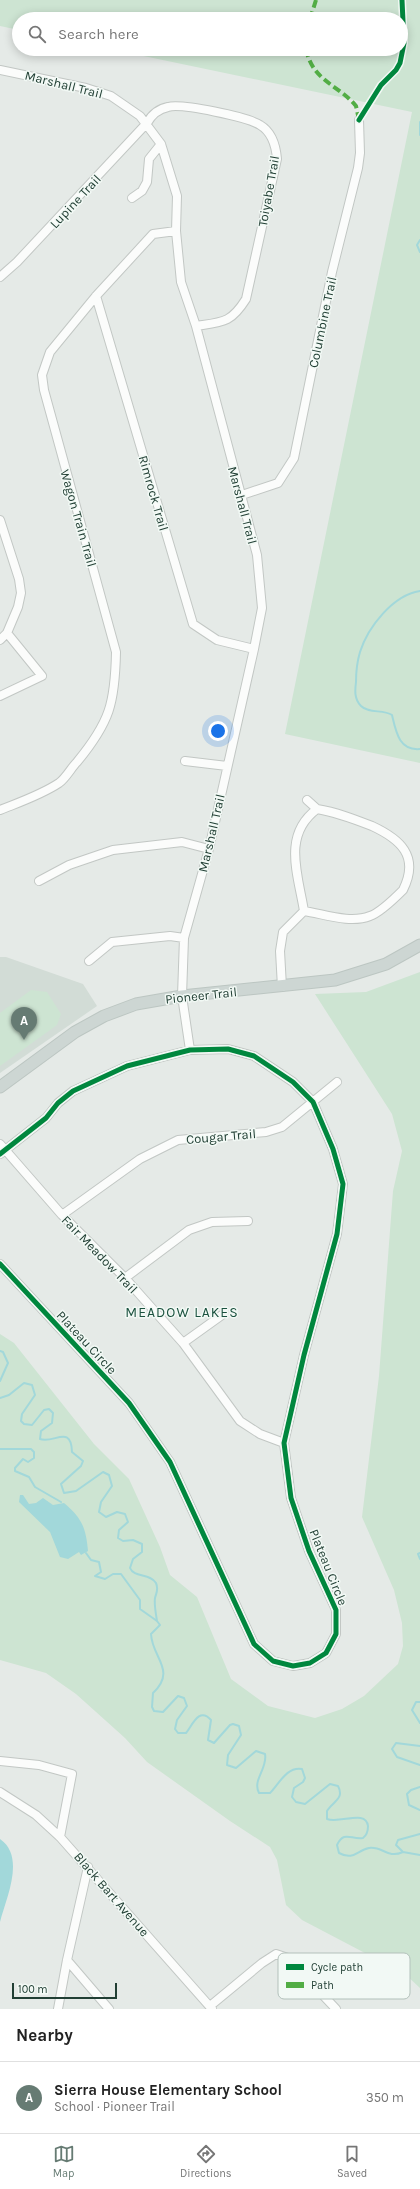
<!DOCTYPE html>
<meta charset="utf-8">
<style>
body{margin:0;font-family:Karla,sans-serif;background:#f6f6f6;color:#222}
.scale{position:absolute;left:12px;bottom:10px;width:105px;box-sizing:border-box;padding-left:4px;border:2px solid #213f34;border-top:0;font-size:11px;line-height:14px;white-space:nowrap;color:#213f34;-webkit-text-stroke:3px #f2f9f5;paint-order:stroke}
.you{position:absolute;left:218px;top:731px;width:14px;height:14px;margin:-10px;border:3px solid #fff;border-radius:50%;background:#1a73e8;box-shadow:0 0 0 6px #1a73e833}
.badge{display:grid;place-items:center;width:26px;height:26px;border-radius:50%;background:#667b73;color:#fff;font-size:13px;font-weight:700}
.pin{position:absolute;translate:-50% -33px;filter:drop-shadow(0 1px 2px #0008)}
.pin::after{content:'';position:absolute;top:21px;width:14px;height:12px;background:inherit;clip-path:polygon(0 0,100% 0,50% 100%)}
.list{margin:0;padding:0;list-style:none}
h2{display:flex;justify-content:space-between;align-items:center;height:52px;margin:0;padding:0 16px;font-size:17px}
h2 small{font-size:13px;font-weight:400;color:#767676}
.list li{display:grid;grid-template-columns:26px 1fr auto;gap:12px;align-items:center;box-sizing:border-box;height:72px;padding:0 16px;border-top:1px solid #e0e0e0}
.list b{display:block;font-size:15px;white-space:nowrap}
.list p{margin:0;font-size:13px;white-space:nowrap;color:#767676}
.list em{font-size:13px;font-style:normal;color:#767676}
.icon{flex:none;width:22px;height:22px;fill:none;stroke:currentColor;stroke-width:2;stroke-linecap:round;stroke-linejoin:round}
.map{position:relative;flex:none;width:420px;height:2009px;overflow:hidden}
.search{position:absolute;background:#fff;box-shadow:0 2px 10px #0003;left:12px;right:12px;top:12px;height:44px;display:flex;align-items:center;gap:10px;box-sizing:border-box;padding:0 14px;border-radius:22px;color:#767676;font-size:15px}
.sheet{height:124px;background:#fff}
nav{display:flex;justify-content:space-around;align-items:center;box-sizing:border-box;height:56px;border-top:1px solid #e0e0e0;background:#fff;font-size:11px;color:#767676}
nav a{display:grid;justify-items:center;gap:2px}
nav .on{color:#667b73}
.map>svg:first-child{display:block}
</style>
<div class="map">
<svg width="420" height="2009" viewBox="0 0 420 2009">
<rect width="100%" height="100%" fill="#e5eae7"/>
<path fill="#d2dcd6" d="M0 957H6L83 984 97 1006 0 1073Z"/>
<path fill="#cde4d2" d="M0 0H420V763L285 734 412 112 110 49H401V19H19V30L0 26Z
M420 972V1988L405 1974 302 1920 286 1905 277 1860 270 1847 230 1821 147 1762 125 1738 76 1694 46 1673 0 1660V1334L14 1343 94 1444 129 1479 160 1547 170 1575 197 1597 231 1679 268 1706 315 1718 342 1709 364 1696 398 1664 403 1646 402 1623 394 1590 362 1517 379 1376 393 1191 402 1151 392 1114 315 994 366 992Z
M31 990 47 992 61 1014 57 1025 0 1066V1013Z"/>
<path fill="#a2d8da" d="M20 1495H23L29 1504 36 1503 43 1498 53 1505 64 1503C82 1518 86 1528 88 1551L81 1555 79 1552 68 1559 60 1557 50 1532 19 1502Z
M0 1839C26 1857 6 1898 0 1922Z"/>
<g fill="none" stroke-linecap="round" stroke-linejoin="round">
<path stroke="#a2d8da" stroke-width="2" d="M420 122V135
M420 240 417 245 420 252
M420 591C393 595 368 627 360 652 357 662 356 672 356 682 355 690 354 699 361 706 369 714 383 709 392 715 396 732 399 751 420 749
M0 1351 3 1352 8 1363 0 1381
M0 1398 9 1395 24 1383 32 1385 35 1395 22 1414 21 1421 24 1424 32 1425 44 1410 49 1409 53 1413 52 1423 41 1431 40 1439C54 1444 71 1424 72 1452L83 1461 81 1466 61 1484 64 1493 76 1491 103 1472 109 1475 112 1486 101 1502 99 1512 106 1517 117 1512 125 1514 128 1522 119 1530 118 1538 123 1541 133 1540 142 1544V1552L133 1559 130 1568C134 1578 150 1573 156 1583 159 1590 156 1593 155 1598 154 1605 156 1614 157 1621
M0 1449H31L34 1452V1458L28 1462 23 1459 15 1468V1471L29 1477 35 1487 61 1502
M86 1553 91 1560 99 1562 101 1572 95 1576 105 1579 113 1574H121L140 1600V1609L157 1621 160 1625 151 1634C152 1658 177 1670 153 1693L152 1707 154 1711 163 1712 178 1696 184 1698 187 1706 177 1720 175 1729 178 1733H186C192 1726 199 1706 211 1720L208 1740 214 1743 230 1725 233 1724 239 1726 241 1735 228 1755 227 1765 236 1768 256 1751 265 1754C268 1768 252 1780 259 1793H270C279 1784 287 1766 302 1769L305 1778 303 1782 294 1788 292 1797 296 1802 305 1804 330 1784 338 1786C345 1799 332 1802 327 1811V1819C340 1824 366 1809 368 1826 368 1831 367 1835 363 1838 351 1840 344 1830 337 1845L339 1853C354 1861 357 1850 369 1848 383 1846 387 1859 403 1852
M420 1553 418 1554 420 1559
M420 1702H416L412 1710 420 1723
M420 1746 396 1743 392 1749 397 1757 420 1765
M420 1787 411 1790 407 1794 409 1805 420 1810
M420 1834 398 1840 396 1845 403 1852 420 1855"/>
<defs>
<path id="minor" d="M0 70 86 88 111 96 140 116 161 144 177 196 176 231 181 282 196 326 257 555 262 608 254 649 209 849 184 938 182 996 190 1050
M132 198 142 191 147 182 149 159 161 144
M0 277 17 262 147 123C152 114 158 109 168 107 181 103 248 117 260 125 272 132 276 147 277 159L246 299C231 323 223 322 196 326
M96 296 193 624 217 640 254 649
M242 495 278 483 294 458 332 272 358 168 360 153 359 120
M0 520 19 579 21 593 18 607 7 633 0 640
M0 696 42 676 7 633
M185 761 227 766
M307 800 317 809
M0 810C20 802 41 795 59 783 66 778 71 768 77 762 110 722 115 703 116 652L44 390 42 375 50 352 96 296 153 234 176 231
M39 881 69 865 113 850 182 842 209 849
M89 961 112 942 170 936 184 938
M282 987 280 951 283 932 304 911C324 914 350 924 370 916 379 913 396 897 403 890 420 856 400 839 372 826 354 819 336 812 317 809 282 835 298 874 304 911
M0 1144 62 1215 125 1278 183 1343 240 1421 260 1434 284 1443
M0 1154 46 1118 58 1103 73 1091 127 1066 190 1050 228 1049 254 1056 293 1082 313 1102 333 1149 343 1184 337 1234 304 1355 284 1443 291 1498 309 1551 336 1610V1634L326 1653 310 1663 293 1666 273 1661 254 1644 170 1462 129 1403 0 1264
M62 1215 140 1159 178 1140 266 1132 282 1127 337 1082
M125 1278 189 1230 212 1222 248 1221
M183 1343 222 1315
M0 1761 39 1765 72 1774 60 1837
M0 1792 36 1815 60 1837 212 2009
M67 1960 109 2009
M210 2006 262 1963 276 1954 288 1958 336 2009
M58 2009 67 1960 88 1867"/>
<path id="major" d="M0 1087 75 1032 104 1016 136 1004 182 996 335 980 386 964 420 945"/>
</defs>
<use href="#minor" stroke="#c2c7c4" stroke-width="10"/>
<use href="#major" stroke="#bcc6c2" stroke-width="13"/>
<use href="#minor" stroke="#fbfcfb" stroke-width="8"/>
<use href="#major" stroke="#cdd6d3" stroke-width="11"/>
<path stroke="#52ad45" stroke-width="4" stroke-dasharray="8 4" stroke-linecap="butt" d="M310 19 316 0
M306 49C313 82 338 84 356 106L359 120"/>
<defs>
<path id="cycleway" d="M359 120 381 85 396 70 400 63 404 43 402 0
M0 1154 46 1118 58 1103 73 1091 127 1066 190 1050 228 1049 254 1056 293 1082 313 1102 333 1149 343 1184 337 1234 304 1355 284 1443 291 1498 309 1551 336 1610V1634L326 1653 310 1663 293 1666 273 1661 254 1644 170 1462 129 1403 0 1264"/>
</defs>
<use href="#cycleway" stroke="#f2f9f5" stroke-width="8"/>
<use href="#cycleway" stroke="#00873e" stroke-width="5"/>
</g>
<g text-anchor="middle" stroke-width="3" stroke-linejoin="round" paint-order="stroke">
<g font-size="13" fill="#213f34" stroke="#f2f9f5">
<text transform="translate(64 84) rotate(14)" y="5">Marshall Trail</text>
<text transform="translate(268 191) rotate(-80)" y="5">Toiyabe Trail</text>
<text transform="translate(75 201) rotate(-47)" y="5">Lupine Trail</text>
<text transform="translate(322 322) rotate(-78)" y="5">Columbine Trail</text>
<text transform="translate(154 493) rotate(74)" y="5">Rimrock Trail</text>
<text transform="translate(243 505) rotate(75)" y="5">Marshall Trail</text>
<text transform="translate(79 518) rotate(74)" y="5">Wagon Train Trail</text>
<text transform="translate(211 833) rotate(-77)" y="5">Marshall Trail</text>
<text transform="translate(201 995) rotate(-6)" y="5">Pioneer Trail</text>
<text transform="translate(221 1136) rotate(-5)" y="5">Cougar Trail</text>
<text transform="translate(100 1254) rotate(46)" y="5">Fair Meadow Trail</text>
<text transform="translate(87 1342) rotate(47)" y="5">Plateau Circle</text>
<text transform="translate(329 1567) rotate(68)" y="5">Plateau Circle</text>
<text transform="translate(112 1894) rotate(49)" y="5">Black Bart Avenue</text>
</g>
<g font-size="14" letter-spacing="1" fill="#1b523f" stroke="#f2f9f5">
<text x="182" y="1317">MEADOW LAKES</text>
</g>
</g>
<rect x="278" y="1953" width="132" height="46" rx="6" fill="#f2f9f5" stroke="#b3c1bb" stroke-width="1"/>
<rect x="286" y="1964" width="18" height="6" fill="#00873e"/>
<rect x="286" y="1982" width="18" height="6" fill="#52ad45"/>
<g font-size="11" fill="#213f34">
<text x="311" y="1971">Cycle path</text>
<text x="311" y="1989">Path</text>
</g>
</svg>
<div class="scale">100 m</div>
<div class="you"></div>
<div class="pin badge" style="left:24px;top:1040px">A</div>
<div class="search"><svg class="icon" aria-label="search" viewBox="0 0 24 24"><circle cx="10" cy="10" r="6"/><path d="M15 15l6 6"/></svg>Search here</div>
</div>
<section class="sheet">
<h2>Nearby<small></small></h2>
<ul class="list">
<li><span class="badge">A</span><div><b>Sierra House Elementary School</b><p>School · Pioneer Trail</p></div><em>350 m</em></li>
</ul>
</section>
<nav>
<a class="on"><svg class="icon" aria-label="map" viewBox="0 0 24 24"><path d="M3 6l6-2 6 2 6-2v14l-6 2-6-2-6 2zM9 4v14M15 6v14"/></svg>Map</a>
<a><svg class="icon" aria-label="directions" viewBox="0 0 24 24"><path d="M12 3l9 9-9 9-9-9zM9 14v-3h6M13 9l2 2-2 2"/></svg>Directions</a>
<a><svg class="icon" aria-label="saved" viewBox="0 0 24 24"><path d="M7 4h10v16l-5-4-5 4z"/></svg>Saved</a>
</nav>
